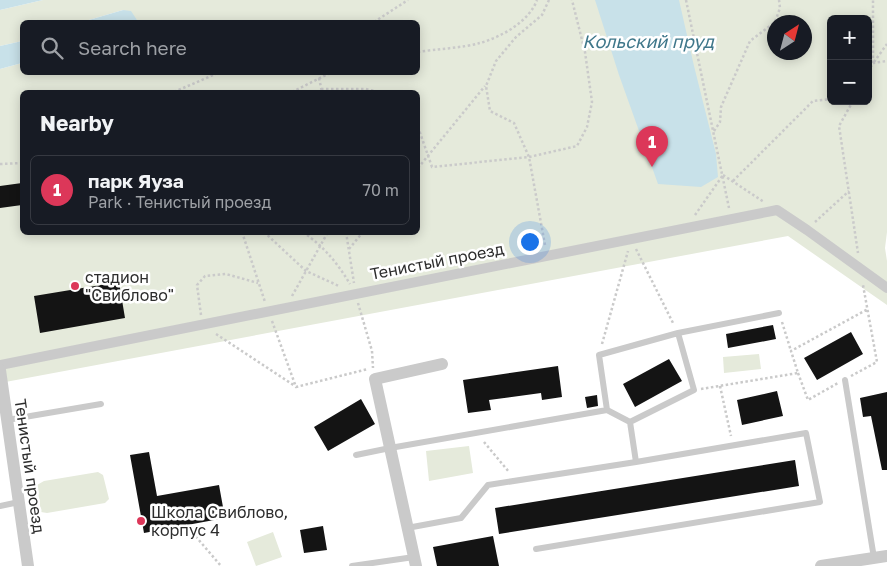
<!DOCTYPE html>
<meta charset="utf-8">
<style>
body{margin:0;font-family:"Golos Text",sans-serif;background:#242831;color:#f1f3f6}
.controls{position:absolute;right:15px;top:15px;display:grid;overflow:hidden;border-radius:8px;box-shadow:0 2px 12px #0003}
.controls button{width:45px;height:45px;display:grid;place-items:center;padding:0;border:0;border-bottom:1px solid #363941;background:#171b24;color:#f1f3f6;font:25px sans-serif}
.compass{position:absolute;left:767px;top:15px;width:45px;height:45px;border-radius:50%;background:#171b24;box-shadow:0 2px 12px #0003;rotate:36deg}
.you{position:absolute;left:529px;top:241px;width:18px;height:18px;margin:-12px;border:4px solid #fff;border-radius:50%;background:#1a73e8;box-shadow:0 0 0 8px #1a73e833}
.badge{display:grid;place-items:center;width:32px;height:32px;border-radius:50%;background:#dc3759;color:#fff;font-size:16px;font-weight:700}
.pin{position:absolute;translate:-50% -41px;filter:drop-shadow(0 1px 2px #0008)}
.pin::after{content:'';position:absolute;top:26px;width:18px;height:15px;background:inherit;clip-path:polygon(0 0,100% 0,50% 100%)}
.list{margin:0;padding:0;list-style:none}
h2{display:flex;justify-content:space-between;align-items:center;height:65px;margin:0;padding:0 20px;font-size:21px}
h2 small{font-size:16px;font-weight:400;color:#9ea1a6}
.list li{display:grid;grid-template-columns:32px 1fr auto;gap:15px;align-items:center;box-sizing:border-box;height:70px;margin:0 10px 10px;padding:0 10px;border:1px solid #363941;border-radius:8px}
.list b{display:block;font-size:19px;white-space:nowrap}
.list p{margin:0;font-size:16px;white-space:nowrap;color:#9ea1a6}
.list em{font-size:16px;font-style:normal;color:#9ea1a6}
.icon{flex:none;width:28px;height:28px;fill:none;stroke:currentColor;stroke-width:2;stroke-linecap:round;stroke-linejoin:round}
.map{position:relative;flex:none;width:887px;height:566px;overflow:hidden}
.search{position:absolute;background:#171b24;box-shadow:0 2px 12px #0003;left:20px;top:20px;width:400px;height:55px;display:flex;align-items:center;gap:12px;box-sizing:border-box;padding:0 18px;border-radius:8px;color:#9ea1a6;font-size:19px}
.panel{position:absolute;background:#171b24;box-shadow:0 2px 12px #0003;left:20px;top:90px;width:400px;height:145px;border-radius:8px}
.map>svg:first-child{display:block}
</style>
<div class="map">
<svg width="887" height="566" viewBox="0 0 887 566">
<rect width="100%" height="100%" fill="#fff"/>
<path fill="#e5eadb" fill-rule="evenodd" d="M43 0H887V232L885 248 887 261V305L788 236 0 383V69L22 63V72H418V22H135L137 20 123 10 82 22H22V41L0 46V10ZM831 19H868V101H831ZM774 22H804V52H774ZM22 92H418V232H22Z
M759 354 761 369 724 373 723 357Z
M469 446 473 473 429 481 426 451Z
M98 472 103 475 109 499 105 503 47 513 41 512 37 485 44 481Z
M273 532 282 557 256 566 247 542Z"/>
<path fill="#c8e1e9" d="M0 0H43L0 10Z
M595 0H679L694 66 716 154 718 177 701 187 658 184 619 75Z
M123 10 131 11 137 20 135 22H82Z
M22 41V63L0 69V46Z"/>
<path fill="#141414" d="M22 183V205L0 208V186Z
M119 282 125 318 40 333 34 296Z
M773 325 776 339 728 348 726 334Z
M851 332 863 354 817 380 804 358Z
M669 359 682 381 635 407 623 384Z
M558 366 562 397 542 400 541 393 489 400 491 410 468 413 463 380Z
M777 391 783 416 742 425 737 400Z
M887 392V470H882L871 416 863 417 860 398Z
M597 395 598 406 587 408 585 397Z
M361 399 375 424 328 451 314 427Z
M149 452 157 496 219 485 225 518 144 533 130 455Z
M795 460 799 486 499 534 495 508Z
M323 526 327 550 304 553 300 530Z
M493 536 499 566H437L433 547Z"/>
<g fill="none" stroke-linecap="round" stroke-linejoin="round">
<path stroke="#cacaca" stroke-width="2.5" stroke-dasharray="2.5 2.5" stroke-linecap="butt" d="M686 0 729 208
M374 22 408 0
M418 52C436 49 462 48 480 43 501 37 529 22 537 0
M874 62 887 44
M873 63V0
M868 72 873 63 887 61
M319 78 322 92
M321 89H366L378 92
M174 92 220 72
M292 92 332 72
M853 101 839 126 858 253
M418 127 432 167 529 157 577 146 587 127 592 102 585 52 572 0
M714 131 720 122 721 107 750 41 775 22 780 8 779 0
M0 164 22 163
M418 168 485 86
M723 175 764 202
M733 181 813 101 831 99
M695 215 723 175
M815 222 849 191
M242 232 265 302
M264 232 306 271 339 286
M303 232C325 248 336 261 350 284
M346 232 354 283
M545 245 529 157 514 123 490 111 486 86 496 61 516 37 542 15 549 0
M349 249 363 232
M636 249 674 325
M292 296 328 232
M358 303 372 351 373 368
M201 315 197 285 205 276 226 274 258 283
M272 321 296 387 368 369
M782 322 791 351
M216 334 295 386
M602 344 628 251
M798 373 808 400 838 383
M851 376 877 362 863 285
M720 386 731 436
M701 389 798 373 791 351 868 309
M484 442 509 472
M186 525 221 566"/>
<path stroke="#cacaca" stroke-width="6" d="M678 333 779 313
M845 380 874 558
M607 410 599 355 678 333 694 390 630 422
M7 420 101 404
M356 455 390 448 607 410 630 422 636 462 488 485 461 518 407 528
M0 506 19 502
M536 549 820 502 806 433 636 462
M352 566 414 557"/>
<path stroke="#cacaca" stroke-width="10" d="M0 365 777 210 807 230 887 288"/>
<path stroke="#cacaca" stroke-width="12" d="M0 370 28 566
M416 566 375 379 442 364
M821 566 887 556"/>
</g>
<g fill="#dc3759" stroke="#fff" stroke-width="2">
<circle cx="75" cy="286" r="5"/>
<circle cx="141" cy="521" r="5"/>
</g>
<g text-anchor="middle" stroke-width="5" stroke-linejoin="round" paint-order="stroke">
<g font-size="16" fill="#2d2d2d" stroke="#fff">
<text transform="translate(437 261) rotate(-11)" y="6">Тенистый проезд</text>
<text transform="translate(30 466) rotate(82)" y="6">Тенистый проезд</text>
</g>
<g font-size="16" fill="#2d2d2d" stroke="#fff" text-anchor="start">
<text x="85" y="283">стадион<tspan x="85" dy="18">"Свиблово"</tspan></text>
<text x="151" y="518">Школа Свиблово,<tspan x="151" dy="18">корпус 4</tspan></text>
</g>
<g font-size="18" font-style="italic" fill="#3f778a" stroke="#fff">
<text x="648" y="48">Кольский пруд</text>
</g>
</g>
</svg>
<div class="controls">
<button>+</button>
<button>−</button>
</div>
<svg class="compass" viewBox="-18 -18 36 36"><path d="M0-13l5 13h-10z" fill="#e53935"/><path d="M0 13l5-13h-10z" fill="#9ea1a6"/></svg>
<div class="you"></div>
<div class="pin badge" style="left:652px;top:167px">1</div>
<div class="search"><svg class="icon" aria-label="search" viewBox="0 0 24 24"><circle cx="10" cy="10" r="6"/><path d="M15 15l6 6"/></svg>Search here</div>
<section class="panel">
<h2>Nearby<small></small></h2>
<ul class="list">
<li><span class="badge">1</span><div><b>парк Яуза</b><p>Park · Тенистый проезд</p></div><em>70 m</em></li>
</ul>
</section>
</div>
